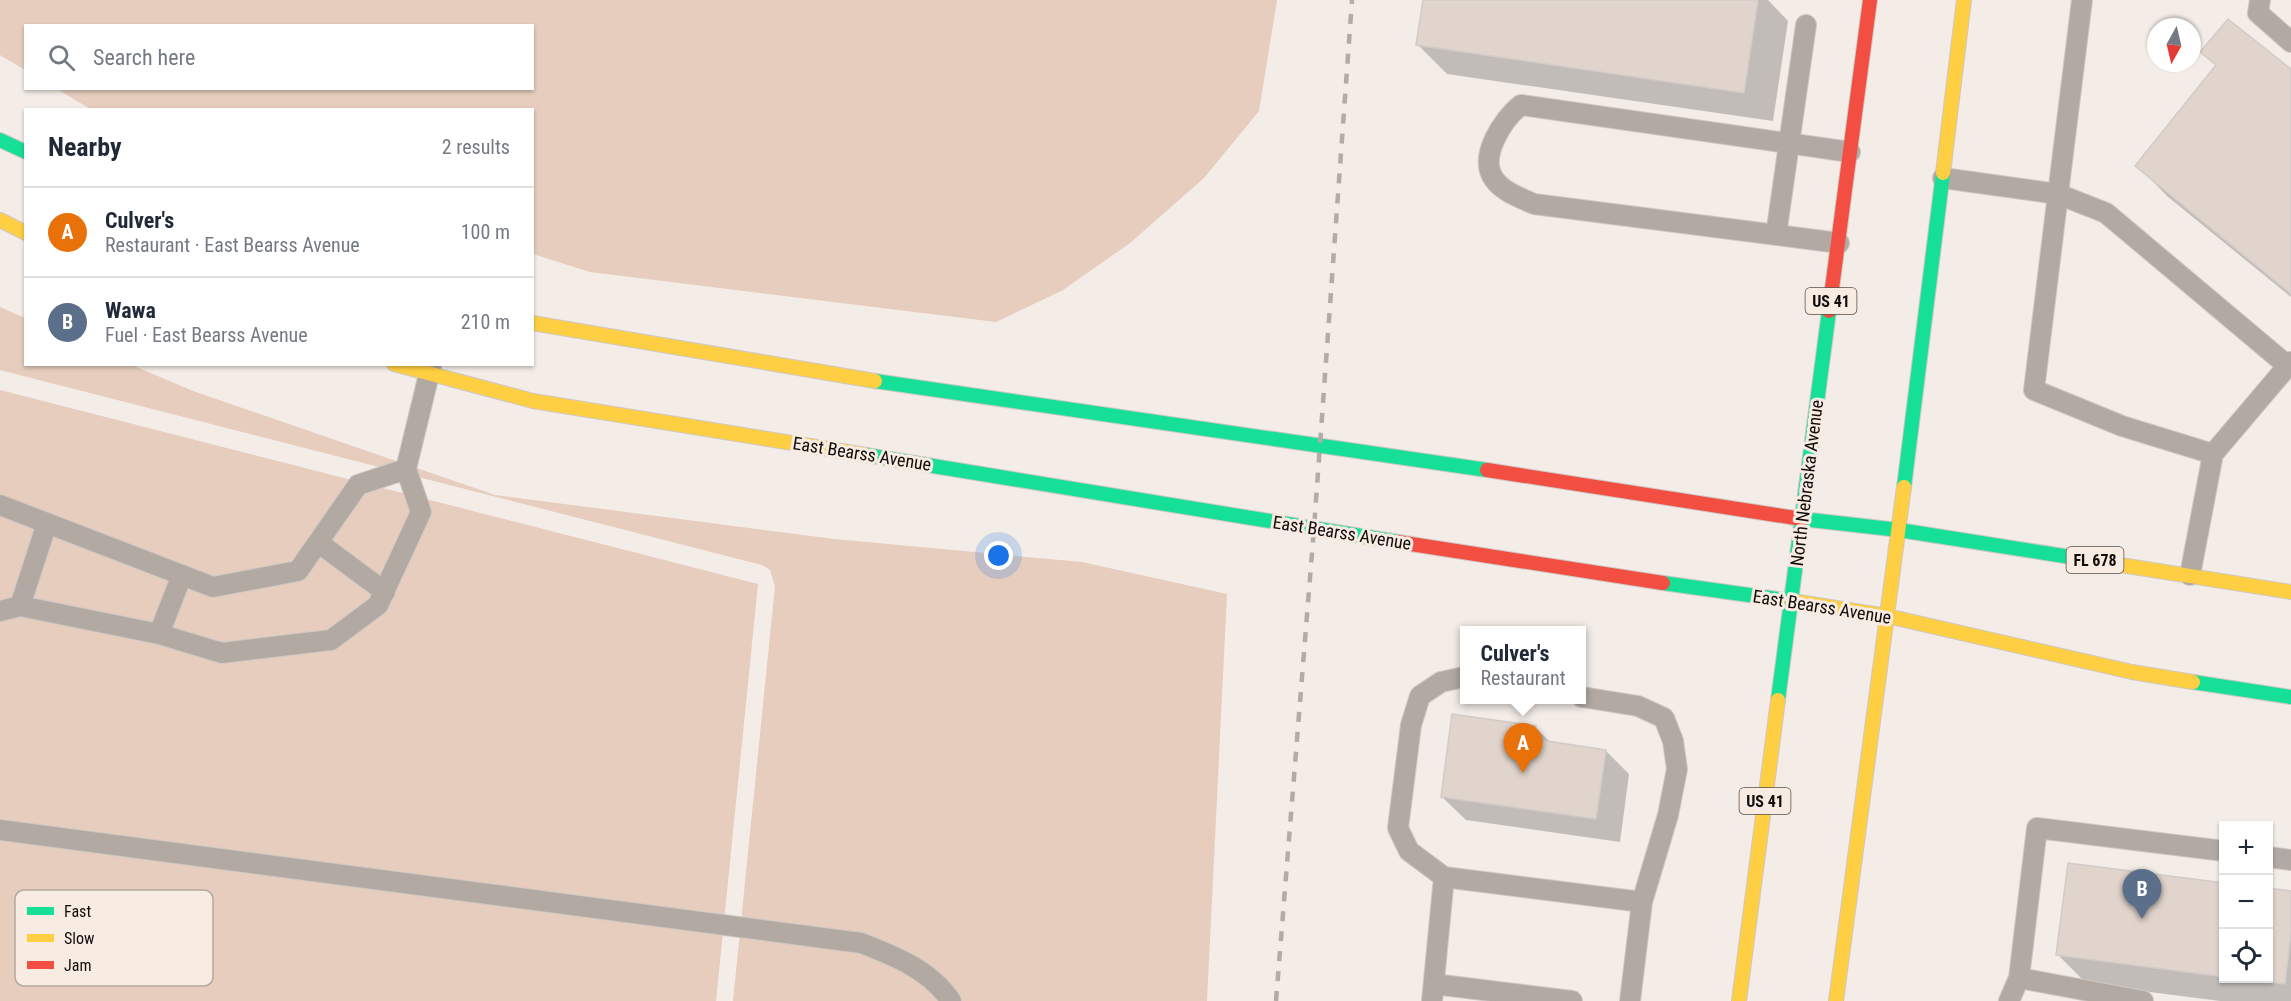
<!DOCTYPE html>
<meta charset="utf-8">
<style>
body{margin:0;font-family:"Roboto Condensed",sans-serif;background:#f2f2f3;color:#1f2937}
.controls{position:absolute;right:18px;bottom:18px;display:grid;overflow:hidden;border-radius:0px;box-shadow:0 2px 4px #0004}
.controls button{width:54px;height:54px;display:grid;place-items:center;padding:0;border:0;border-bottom:2px solid #e0e1e3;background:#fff;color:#1f2937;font:30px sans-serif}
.compass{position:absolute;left:2147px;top:18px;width:54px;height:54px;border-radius:50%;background:#fff;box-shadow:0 2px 4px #0004;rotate:188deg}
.you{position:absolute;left:999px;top:556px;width:21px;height:21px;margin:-15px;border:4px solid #fff;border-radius:50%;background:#1a73e8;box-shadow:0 0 0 9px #1a73e833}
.badge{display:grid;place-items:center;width:39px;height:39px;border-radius:50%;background:#0f766e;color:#fff;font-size:20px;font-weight:700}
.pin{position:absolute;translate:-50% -50px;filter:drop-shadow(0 2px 3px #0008)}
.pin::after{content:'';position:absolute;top:32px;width:21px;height:18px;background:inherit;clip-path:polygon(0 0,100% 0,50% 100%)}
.popup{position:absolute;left:1460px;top:626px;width:126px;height:78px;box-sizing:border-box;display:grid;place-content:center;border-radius:0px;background:#fff;filter:drop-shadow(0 2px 4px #0005);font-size:20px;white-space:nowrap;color:#747a83}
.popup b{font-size:22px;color:#1f2937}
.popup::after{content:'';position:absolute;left:50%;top:100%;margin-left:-12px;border:12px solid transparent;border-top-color:#fff}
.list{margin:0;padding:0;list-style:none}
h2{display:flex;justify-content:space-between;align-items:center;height:78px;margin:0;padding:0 24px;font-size:26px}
h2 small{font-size:20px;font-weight:400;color:#747a83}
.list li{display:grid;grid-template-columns:39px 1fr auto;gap:18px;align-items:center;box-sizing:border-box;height:90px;padding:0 24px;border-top:2px solid #e0e1e3}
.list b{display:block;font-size:22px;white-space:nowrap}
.list p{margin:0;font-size:20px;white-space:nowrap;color:#747a83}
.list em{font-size:20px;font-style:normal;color:#747a83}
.icon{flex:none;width:33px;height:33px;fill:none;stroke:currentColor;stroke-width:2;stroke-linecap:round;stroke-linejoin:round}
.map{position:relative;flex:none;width:2291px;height:1001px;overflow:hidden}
.search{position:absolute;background:#fff;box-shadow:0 2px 4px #0004;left:24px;top:24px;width:510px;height:66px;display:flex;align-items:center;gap:15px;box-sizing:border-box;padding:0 21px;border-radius:0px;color:#747a83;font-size:22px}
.panel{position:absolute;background:#fff;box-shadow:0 2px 4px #0004;left:24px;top:108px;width:510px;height:258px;border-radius:0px}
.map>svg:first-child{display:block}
</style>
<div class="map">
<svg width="2291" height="1001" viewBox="0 0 2291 1001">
<rect width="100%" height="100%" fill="#f3ece7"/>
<path fill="#e6cdbd" d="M0 0H1277L1259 111 1204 178 1130 243 1063 290 996 322 590 272 533 254 532 110H92L57 89 532 88V26H26L25 70 0 55Z
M0 307 25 318 26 364 132 365 193 391 495 495 834 539 1082 562 1227 594 1207 1001H733L775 586 770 570 762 565 0 370Z
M0 390 758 584 716 1001H0Z"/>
<path fill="#0003" d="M1425 0H1768L1788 21 1773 121 1447 74 1418 45Z
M2202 52 2291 71V297L2167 196 2138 166 2217 66Z
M1535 727 1551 743 1606 751 1629 774 1620 842 1466 820 1442 797Z
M2224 884V978H2268L2291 893V1001H2220L2087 984 2057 954Z"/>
<path fill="#e0d4cc" stroke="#d1ccc8" stroke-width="1.5" d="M1423 0H1758L1744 93 1416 45Z
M2228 19 2291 69V294L2135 166 2216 65 2200 52Z
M1452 714 1536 726 1534 739 1606 750 1596 819 1441 797Z
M2068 863 2224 883V977L2056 955Z
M2268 888 2291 891V933L2285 984 2239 978H2268Z"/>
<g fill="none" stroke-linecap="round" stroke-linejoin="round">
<defs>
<path id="lane" d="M2260 0 2258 13 2291 42
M1943 178 2058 194 2082 0
M1776 235 1806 25
M1839 243 1534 204C1521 198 1503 192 1494 179 1478 157 1503 119 1521 105L1850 152
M2213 454 2122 426 2034 390 2058 194 2106 213 2288 366
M0 505 213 587 298 571 358 485 406 469
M319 543 385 592
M2190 575 2213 454 2291 362
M20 606 47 523
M0 611 20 606 159 634 222 653 331 640 378 605 421 512 406 469 431 366
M159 634 182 575
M1464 677 1441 682 1420 696 1411 725 1398 828 1409 851 1444 877 1642 902
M1582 697 1638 706 1664 718 1673 741 1677 769 1668 815 1642 902 1630 1001
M0 830 861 943C895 956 930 970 951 1001
M2268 857 2291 860
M2019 978 2143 1001
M1434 984 1572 1001
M1432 1001 1444 877
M2009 1001 2019 978 2037 828 2224 851"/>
<path id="fast" d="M0 140 26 152
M875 381 1487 470
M866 455 1398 542
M1904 487 1943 173
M1802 519 1899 530 2083 559
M1663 583 1792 601
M2193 682 2291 697
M1778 700 1829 311"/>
<path id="slow" d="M1943 173 1964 0
M0 220 26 233
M532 323 875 381
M394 364 533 401 866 455
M2083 559 2291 592
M1792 601 1887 616 2132 672 2193 682
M1739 1001 1778 700
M1836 1001 1904 487"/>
<path id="jam" d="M1829 311 1870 0
M1487 470 1802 519
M1398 542 1663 583"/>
</defs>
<use href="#lane" stroke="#cec8c4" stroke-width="22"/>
<use href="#fast" stroke="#cec8c4" stroke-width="16"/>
<use href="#slow" stroke="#cec8c4" stroke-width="16"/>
<use href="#jam" stroke="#cec8c4" stroke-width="16"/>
<use href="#lane" stroke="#b2a9a3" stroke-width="20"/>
<use href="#fast" stroke="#16e098" stroke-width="14"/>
<use href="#slow" stroke="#ffcf43" stroke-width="14"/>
<use href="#jam" stroke="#f24e42" stroke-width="14"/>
<path stroke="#b2aba6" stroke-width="4.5" stroke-dasharray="10 10" stroke-linecap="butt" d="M1276 1001 1314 528 1352 0"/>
</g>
<g text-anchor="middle" stroke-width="6" stroke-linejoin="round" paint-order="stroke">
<g fill="#f8ebe2" stroke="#56504b" stroke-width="1.5">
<rect x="1805.5" y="288" width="51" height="26" rx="4.5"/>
<rect x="2066.5" y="547" width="57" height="26" rx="4.5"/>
<rect x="1739.5" y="788" width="51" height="26" rx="4.5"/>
</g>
<g font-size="16" font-weight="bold" fill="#110d0a">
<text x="1831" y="307">US 41</text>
<text x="2095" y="566">FL 678</text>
<text x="1765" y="807">US 41</text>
</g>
<g font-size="18" fill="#110d0a" stroke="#f8ebe2">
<text transform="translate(862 454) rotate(9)" y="6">East Bearss Avenue</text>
<text transform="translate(1807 483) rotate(-83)" y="6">North Nebraska Avenue</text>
<text transform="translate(1342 533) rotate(9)" y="6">East Bearss Avenue</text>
<text transform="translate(1822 607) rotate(9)" y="6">East Bearss Avenue</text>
</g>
</g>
<rect x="15" y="890" width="198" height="96" rx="9" fill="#f8ebe2" stroke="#b3a8a1" stroke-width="1.5"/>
<rect x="27" y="907" width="27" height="8" fill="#16e098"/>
<rect x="27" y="934" width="27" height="8" fill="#ffcf43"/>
<rect x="27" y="961" width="27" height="8" fill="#f24e42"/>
<g font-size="16" fill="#110d0a">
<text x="64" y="917">Fast</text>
<text x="64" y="944">Slow</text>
<text x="64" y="971">Jam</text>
</g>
</svg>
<div class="controls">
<button>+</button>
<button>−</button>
<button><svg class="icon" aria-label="locate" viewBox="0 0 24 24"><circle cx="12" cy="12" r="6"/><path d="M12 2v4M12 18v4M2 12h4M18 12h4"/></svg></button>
</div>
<svg class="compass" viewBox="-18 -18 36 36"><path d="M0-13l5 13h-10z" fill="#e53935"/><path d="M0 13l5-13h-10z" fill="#747a83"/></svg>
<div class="you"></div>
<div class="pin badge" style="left:1523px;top:773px;background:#e8710a">A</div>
<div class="popup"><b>Culver's</b>Restaurant</div>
<div class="pin badge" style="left:2142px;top:919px;background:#5c6f8a">B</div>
<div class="search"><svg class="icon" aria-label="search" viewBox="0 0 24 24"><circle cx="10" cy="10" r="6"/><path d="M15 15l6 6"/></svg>Search here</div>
<section class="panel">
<h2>Nearby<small>2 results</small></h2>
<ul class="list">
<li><span class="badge" style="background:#e8710a">A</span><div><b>Culver's</b><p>Restaurant · East Bearss Avenue</p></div><em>100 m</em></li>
<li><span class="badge" style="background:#5c6f8a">B</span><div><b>Wawa</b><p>Fuel · East Bearss Avenue</p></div><em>210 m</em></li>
</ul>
</section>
</div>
